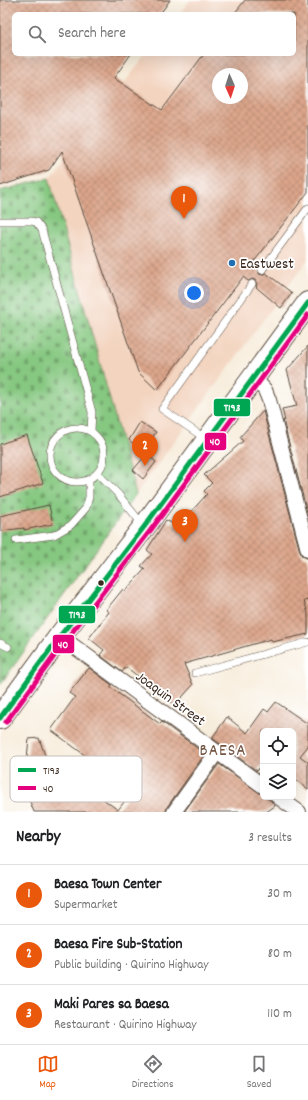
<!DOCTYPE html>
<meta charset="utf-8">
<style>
body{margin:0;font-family:Dekko,sans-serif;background:#f6f6f6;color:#202124}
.controls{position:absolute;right:12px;bottom:12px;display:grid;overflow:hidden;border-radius:6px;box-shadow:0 4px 16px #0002}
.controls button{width:36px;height:36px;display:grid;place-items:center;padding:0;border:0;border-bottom:1px solid #e0e0e0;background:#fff;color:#202124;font:20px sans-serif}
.compass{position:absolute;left:212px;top:68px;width:36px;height:36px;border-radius:50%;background:#fff;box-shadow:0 4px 16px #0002;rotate:177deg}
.you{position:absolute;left:194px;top:293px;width:14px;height:14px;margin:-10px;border:3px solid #fff;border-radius:50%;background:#1a73e8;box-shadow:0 0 0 6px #1a73e833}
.badge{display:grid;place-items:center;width:26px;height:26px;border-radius:50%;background:#ea580c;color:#fff;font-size:13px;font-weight:700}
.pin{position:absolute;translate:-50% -33px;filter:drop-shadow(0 1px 2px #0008)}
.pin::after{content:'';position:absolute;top:21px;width:14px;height:12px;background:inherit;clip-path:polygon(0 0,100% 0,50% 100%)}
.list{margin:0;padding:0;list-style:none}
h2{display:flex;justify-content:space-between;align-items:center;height:52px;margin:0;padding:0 16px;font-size:17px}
h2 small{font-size:13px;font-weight:400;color:#757577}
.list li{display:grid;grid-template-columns:26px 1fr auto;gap:12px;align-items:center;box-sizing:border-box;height:60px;padding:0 16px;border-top:1px solid #e0e0e0}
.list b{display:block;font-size:15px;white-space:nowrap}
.list p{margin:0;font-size:13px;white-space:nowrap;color:#757577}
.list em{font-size:13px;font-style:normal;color:#757577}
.icon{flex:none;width:22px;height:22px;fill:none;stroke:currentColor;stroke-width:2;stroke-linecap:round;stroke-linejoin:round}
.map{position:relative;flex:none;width:308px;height:812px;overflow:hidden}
.search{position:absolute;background:#fff;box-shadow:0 4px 16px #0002;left:12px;right:12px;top:12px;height:44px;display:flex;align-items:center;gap:10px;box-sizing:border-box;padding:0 14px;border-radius:6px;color:#757577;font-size:15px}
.sheet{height:232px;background:#fff}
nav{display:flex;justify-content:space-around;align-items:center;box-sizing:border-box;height:56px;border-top:1px solid #e0e0e0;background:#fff;font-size:11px;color:#757577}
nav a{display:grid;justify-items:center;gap:2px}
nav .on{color:#ea580c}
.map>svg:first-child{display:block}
</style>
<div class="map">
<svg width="308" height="812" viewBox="0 0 308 812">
<defs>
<pattern id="cemetery-stones" width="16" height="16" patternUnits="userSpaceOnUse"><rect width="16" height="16" fill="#86c881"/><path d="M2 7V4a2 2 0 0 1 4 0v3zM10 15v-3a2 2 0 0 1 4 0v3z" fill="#6fa369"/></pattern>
<pattern id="building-cross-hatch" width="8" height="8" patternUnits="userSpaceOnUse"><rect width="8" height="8" fill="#dca68b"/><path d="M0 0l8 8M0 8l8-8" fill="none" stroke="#b48771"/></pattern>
</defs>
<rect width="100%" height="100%" fill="#fff"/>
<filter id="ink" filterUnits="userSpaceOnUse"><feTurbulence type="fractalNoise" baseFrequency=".025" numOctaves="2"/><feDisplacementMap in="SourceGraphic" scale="8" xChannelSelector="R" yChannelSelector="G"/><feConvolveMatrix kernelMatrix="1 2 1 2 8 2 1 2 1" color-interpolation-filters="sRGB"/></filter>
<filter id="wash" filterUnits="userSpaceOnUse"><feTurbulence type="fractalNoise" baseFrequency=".012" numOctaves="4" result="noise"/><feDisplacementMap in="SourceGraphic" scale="16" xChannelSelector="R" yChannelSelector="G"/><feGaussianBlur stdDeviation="0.9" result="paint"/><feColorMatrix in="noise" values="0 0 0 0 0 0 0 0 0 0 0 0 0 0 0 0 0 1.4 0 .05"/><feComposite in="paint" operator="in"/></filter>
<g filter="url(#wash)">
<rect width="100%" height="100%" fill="#f7ecda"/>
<path fill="#f3d4bf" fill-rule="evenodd" d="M190 0H308V259L136 494 49 178 147 54H294V14H179ZM218 74H242V98H218Z"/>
<path fill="url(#cemetery-stones)" stroke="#607950" d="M49 178 136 494 0 685V191Z"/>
<g id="blocks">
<path fill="url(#building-cross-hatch)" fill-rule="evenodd" d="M0 0H170L160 14H14V54H131L114 78 162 110 204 54H294V14H234L245 0H308V192L253 263 258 267 259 274 262 275 266 273 292 293 281 308 256 287 257 284 255 280 252 279 248 281 243 277 157 390 138 372 62 151 49 170 0 186ZM218 74H242V98H218Z
M308 346V516L283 420 285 421 282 409 297 406 287 370Z
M263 411 300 552 302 556 307 558 308 563V600L304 601 308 613V634L272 642 271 639 184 664 193 685 175 705 126 667 122 672 100 655 104 650 89 638 109 612 106 610 123 589 125 591 145 569 141 566 152 554 147 550 166 520 175 525 186 512 189 514 207 494 204 491 212 483 204 475 243 441 240 437Z
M140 422 156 432 143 452 129 440Z
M27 435 43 483 0 497V444Z
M147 454 156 462 143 479 133 470Z
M49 505 53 524 24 530V528L0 531V516Z
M89 668 112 685 110 687 160 724 162 722 205 754 167 807 166 812H34L24 786 29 739 39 738 57 790 86 756 51 730 75 697 69 693ZM117 765 139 782 118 810 95 793Z
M276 702 308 724V746L300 756 308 762V789L293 778V731H263V763L257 771 212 738 227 717 247 733 264 709 268 712Z
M219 764 271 801 275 806 266 812H184Z"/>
</g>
</g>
<g filter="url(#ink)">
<use href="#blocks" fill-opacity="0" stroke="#57473a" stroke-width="1"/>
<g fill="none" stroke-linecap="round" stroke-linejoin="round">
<defs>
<path id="service" d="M0 221H31L36 222 42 230 92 412 91 431
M262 270 308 208
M50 455a27 27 0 1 1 54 0a27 27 0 1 1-54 0Z
M206 439 162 409 252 284
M97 473 118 494 142 524
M16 540 54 535 71 525 86 508 89 497V480
M0 643 8 647
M195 673 308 642"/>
<path id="minor" d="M254 378 265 390 269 400 308 550
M60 636 263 786
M278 797 299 812
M174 812 217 752"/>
<path id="primary" d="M0 718 60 636 144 527 308 303"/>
</defs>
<use href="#service" stroke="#57473a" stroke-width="8"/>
<use href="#minor" stroke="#57473a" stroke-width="16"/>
<use href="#primary" stroke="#57473a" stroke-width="24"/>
<use href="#service" stroke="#fff" stroke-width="7"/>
<use href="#minor" stroke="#fff" stroke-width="14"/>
<use href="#primary" stroke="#fff" stroke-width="22"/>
<defs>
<path id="bus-1" d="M0 718 60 636 144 527 308 303"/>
<path id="bus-2" d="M6 722 66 640 150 531 308 315"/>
</defs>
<use href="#bus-1" stroke="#fff" stroke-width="8"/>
<use href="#bus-2" stroke="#fff" stroke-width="8"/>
<use href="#bus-1" stroke="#00a651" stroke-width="5"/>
<use href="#bus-2" stroke="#e5007d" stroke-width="5"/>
</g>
</g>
<circle fill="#1f6fb2" stroke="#fff" stroke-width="1.5" cx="232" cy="263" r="4"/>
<circle fill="#3b2a1e" stroke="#fff" stroke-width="1.5" cx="101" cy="583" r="3.5"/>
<g text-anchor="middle" stroke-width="3.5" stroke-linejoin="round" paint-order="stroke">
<g font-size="15" fill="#3b2a1e" stroke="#fff" text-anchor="start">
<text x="240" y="268">Eastwest</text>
</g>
<g font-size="15" fill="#3b2a1e" stroke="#fff">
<text transform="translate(171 698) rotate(36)" y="5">Joaquin Street</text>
</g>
<g font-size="17" letter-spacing="1" fill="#735544" stroke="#fff">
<text x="223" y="755">BAESA</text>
</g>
</g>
<rect x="10" y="756" width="132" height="46" rx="6" fill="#fff" stroke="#c4bfbc" stroke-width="1"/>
<rect x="18" y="768" width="18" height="4" fill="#00a651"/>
<rect x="18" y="786" width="18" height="4" fill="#e5007d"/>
<g font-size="11" fill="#3b2a1e">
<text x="43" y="774">T193</text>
<text x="43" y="792">40</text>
</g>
<g stroke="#fff" stroke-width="1.5">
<rect x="213" y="398" width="38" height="19" rx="4" fill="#00a651"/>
<rect x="204" y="432" width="23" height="19" rx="4" fill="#e5007d"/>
<rect x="58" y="605" width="38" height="19" rx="4" fill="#00a651"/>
<rect x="52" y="634" width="23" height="20" rx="4" fill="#e5007d"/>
</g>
<g font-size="11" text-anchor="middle" font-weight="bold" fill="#fff">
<text x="232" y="411">T193</text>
<text x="215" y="445">40</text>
<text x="77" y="618">T193</text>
<text x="63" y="648">40</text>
</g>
</svg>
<div class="controls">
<button><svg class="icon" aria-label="locate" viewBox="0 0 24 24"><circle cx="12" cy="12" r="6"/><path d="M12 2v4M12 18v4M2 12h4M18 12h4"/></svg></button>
<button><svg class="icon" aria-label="layers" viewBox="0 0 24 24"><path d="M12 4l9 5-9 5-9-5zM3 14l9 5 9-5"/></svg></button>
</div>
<svg class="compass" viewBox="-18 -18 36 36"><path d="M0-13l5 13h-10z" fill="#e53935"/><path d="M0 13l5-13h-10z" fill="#757577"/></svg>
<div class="you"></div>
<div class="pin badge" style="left:184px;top:219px">1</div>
<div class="pin badge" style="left:145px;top:466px">2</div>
<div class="pin badge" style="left:185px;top:542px">3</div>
<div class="search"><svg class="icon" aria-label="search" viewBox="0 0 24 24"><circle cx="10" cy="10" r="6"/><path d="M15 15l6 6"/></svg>Search here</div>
</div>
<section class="sheet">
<h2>Nearby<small>3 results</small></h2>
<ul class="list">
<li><span class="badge">1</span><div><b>Baesa Town Center</b><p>Supermarket</p></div><em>30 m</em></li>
<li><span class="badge">2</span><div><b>Baesa Fire Sub-Station</b><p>Public building · Quirino Highway</p></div><em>80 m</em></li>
<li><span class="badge">3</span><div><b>Maki Pares sa Baesa</b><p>Restaurant · Quirino Highway</p></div><em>110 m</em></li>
</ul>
</section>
<nav>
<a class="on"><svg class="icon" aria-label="map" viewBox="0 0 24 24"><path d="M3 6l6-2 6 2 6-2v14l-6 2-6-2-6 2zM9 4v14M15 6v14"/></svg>Map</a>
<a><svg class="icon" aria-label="directions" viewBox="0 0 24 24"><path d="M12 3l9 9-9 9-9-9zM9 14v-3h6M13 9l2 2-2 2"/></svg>Directions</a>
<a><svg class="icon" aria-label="saved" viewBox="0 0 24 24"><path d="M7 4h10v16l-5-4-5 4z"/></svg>Saved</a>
</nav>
